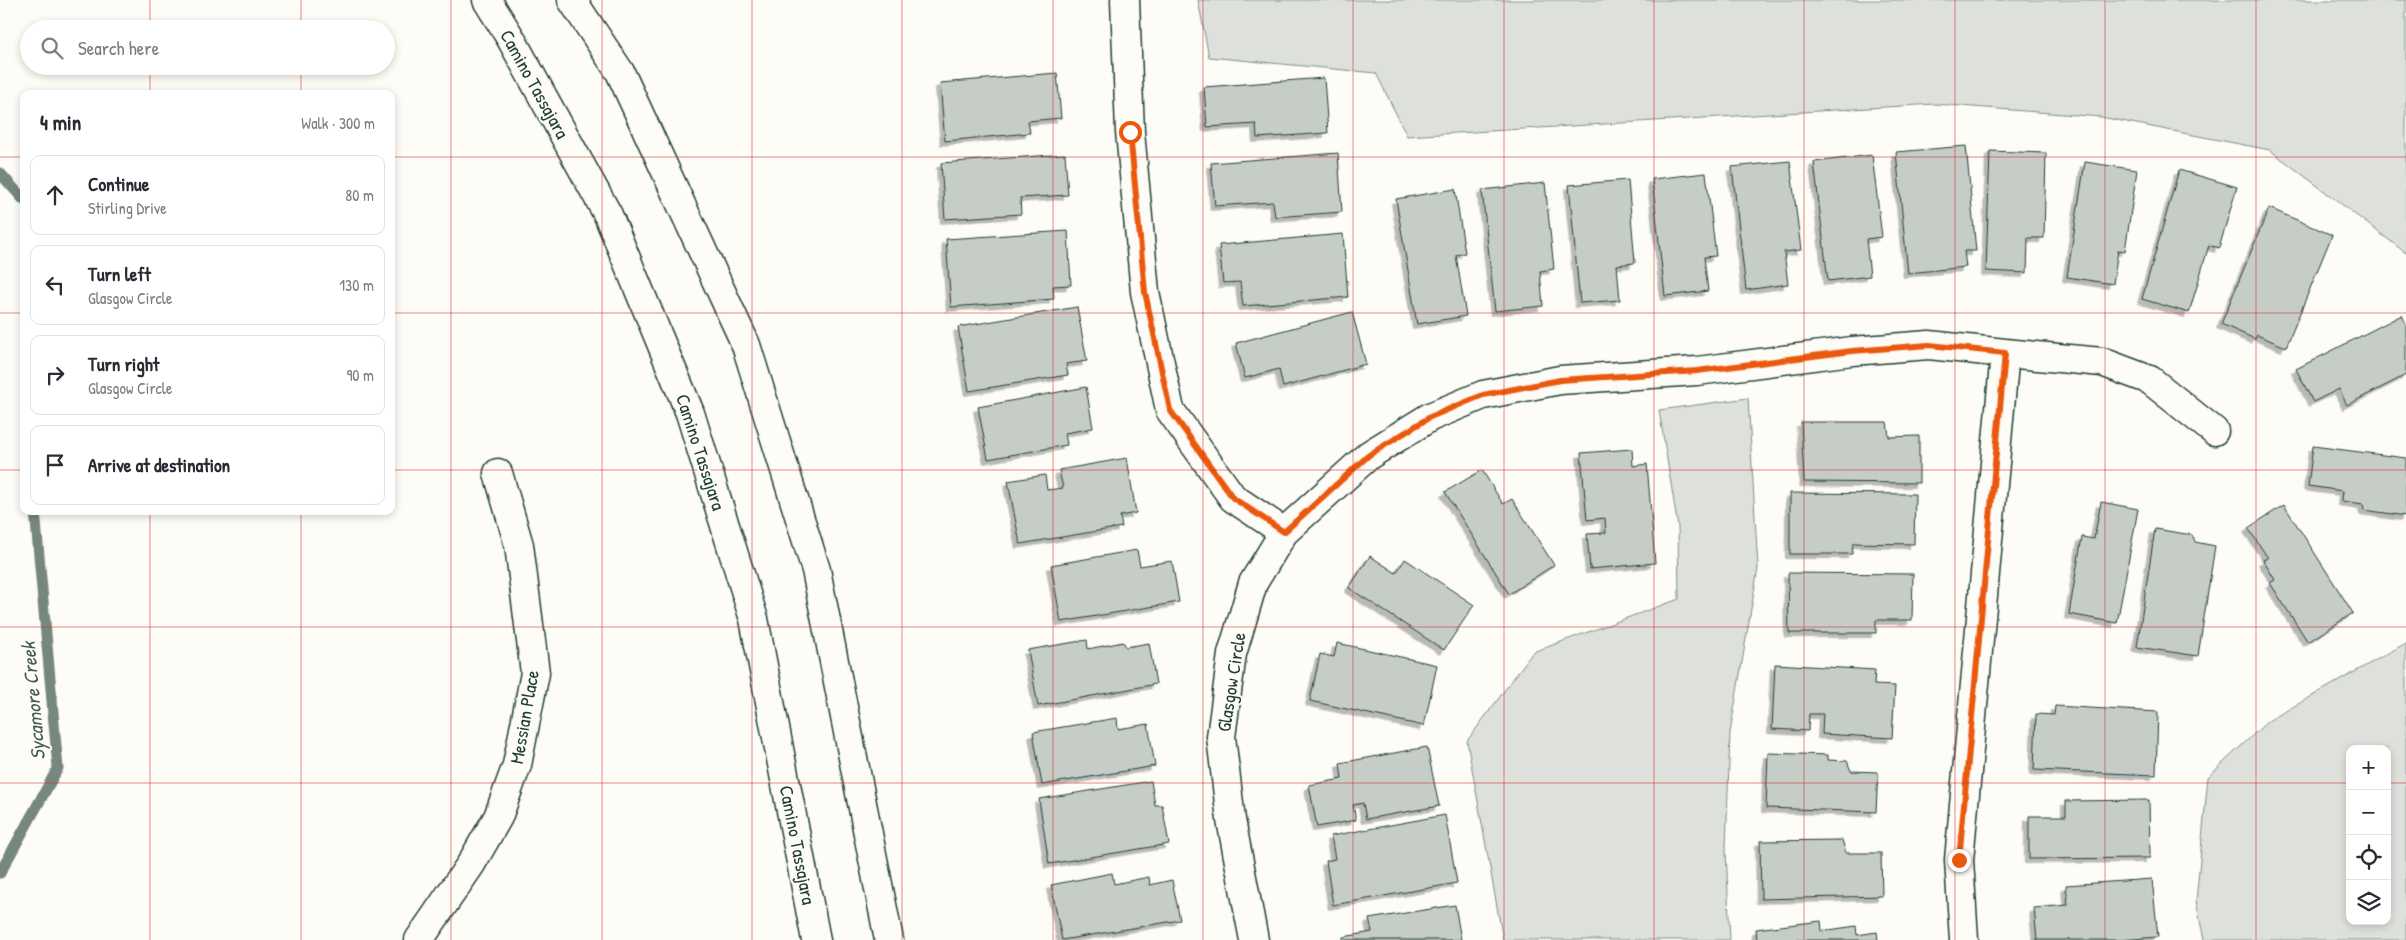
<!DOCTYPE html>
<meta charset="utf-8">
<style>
body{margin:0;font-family:"Patrick Hand",sans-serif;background:#f7f7f7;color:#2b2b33}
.controls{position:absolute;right:15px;bottom:15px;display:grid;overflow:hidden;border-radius:10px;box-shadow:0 2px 8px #0003}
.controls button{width:45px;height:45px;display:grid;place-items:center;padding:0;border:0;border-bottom:1px solid #e1e1e2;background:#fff;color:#2b2b33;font:25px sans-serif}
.stop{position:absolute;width:15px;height:15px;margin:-11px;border:4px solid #ea580c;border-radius:50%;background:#fff}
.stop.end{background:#ea580c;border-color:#fff;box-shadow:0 1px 5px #0008}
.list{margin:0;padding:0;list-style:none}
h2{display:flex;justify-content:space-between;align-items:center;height:65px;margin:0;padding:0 20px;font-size:21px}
h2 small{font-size:16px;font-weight:400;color:#7c7c81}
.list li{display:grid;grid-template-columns:32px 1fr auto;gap:15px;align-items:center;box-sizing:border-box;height:80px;margin:0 10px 10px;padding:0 10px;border:1px solid #e1e1e2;border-radius:10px}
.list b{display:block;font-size:19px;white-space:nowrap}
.list p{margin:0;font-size:16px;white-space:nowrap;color:#7c7c81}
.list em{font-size:16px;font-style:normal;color:#7c7c81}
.icon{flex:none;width:28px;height:28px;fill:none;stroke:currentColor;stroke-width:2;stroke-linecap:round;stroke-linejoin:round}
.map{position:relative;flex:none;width:2406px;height:940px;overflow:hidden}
.search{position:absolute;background:#fff;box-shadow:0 2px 8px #0003;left:20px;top:20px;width:375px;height:55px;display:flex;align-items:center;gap:12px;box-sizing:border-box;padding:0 18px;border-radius:28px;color:#7c7c81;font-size:19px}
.panel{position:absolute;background:#fff;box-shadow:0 2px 8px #0003;left:20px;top:90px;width:375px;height:425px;border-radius:10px}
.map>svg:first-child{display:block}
</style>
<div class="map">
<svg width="2406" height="940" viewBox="0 0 2406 940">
<defs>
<filter id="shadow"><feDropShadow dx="-4.5" dy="4.5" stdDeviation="0" flood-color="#0004"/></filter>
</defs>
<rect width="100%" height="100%" fill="#fdfcf7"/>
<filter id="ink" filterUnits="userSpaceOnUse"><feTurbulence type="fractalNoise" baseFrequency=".02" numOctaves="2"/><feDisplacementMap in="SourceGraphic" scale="10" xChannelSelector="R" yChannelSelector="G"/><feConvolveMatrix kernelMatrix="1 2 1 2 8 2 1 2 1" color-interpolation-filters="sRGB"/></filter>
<g filter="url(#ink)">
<path fill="#dde0db" stroke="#7e8e88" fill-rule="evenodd" d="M1198 0H2406V253L2270 150 2101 117 1935 104 1407 136 1376 73 1209 57Z
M1748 398 1758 568 1730 733 1726 849 1730 940H1503L1467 741 1533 652 1679 599 1678 527 1659 410Z
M2406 643V940H2204L2196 901 2208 777 2268 721ZM2350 749H2387V921H2350Z"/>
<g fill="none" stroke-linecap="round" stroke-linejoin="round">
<path stroke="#75877f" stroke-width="11" d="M0 173 24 200
M0 873 58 768 35 511"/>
</g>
<path fill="#c6cdc7" stroke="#1f3d34" filter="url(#shadow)" d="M1057 73 1061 118 1028 121 1030 133 945 141 940 83Z
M1324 78 1328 133 1257 138 1256 124 1207 127 1204 87Z
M1966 146 1976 251H1964L1966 267 1908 273 1896 152Z
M1990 151 2046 153 2044 238H2028L2027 273 1986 271Z
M1338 153 1342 212 1275 217 1273 202 1215 206 1211 163Z
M1065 154 1068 195 1020 198 1021 214 945 219 941 163Z
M1872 155 1882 237 1866 239 1870 276 1828 281 1814 162Z
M1790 161 1801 250 1784 252 1788 284 1746 290 1732 167Z
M2085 162 2137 170 2125 251 2118 250 2113 284 2067 277Z
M2179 170 2237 187 2219 248 2209 245 2189 313 2142 299Z
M1706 173 1716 256 1704 257 1708 291 1665 296 1652 179Z
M1628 180 1635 263 1617 265 1620 300 1580 303 1569 185Z
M1545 183 1554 269 1540 271 1543 306 1495 311 1482 190Z
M1455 189 1465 253 1456 255 1466 316 1417 324 1396 199Z
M2269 208 2332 235 2286 347 2257 335 2255 339 2221 324Z
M1068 231 1071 285 1053 286 1054 299 951 307 946 239Z
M1343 234 1348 297 1243 306 1240 282 1223 283 1219 245Z
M1077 307 1087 361 1066 364 1068 375 969 391 958 327Z
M1352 312 1366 364 1283 387 1279 369 1245 378 1236 343Z
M2402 315 2406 324V375L2347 405 2339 389 2313 402 2296 369Z
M1086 387 1093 428 1065 433 1067 445 988 459 978 407Z
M1801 422H1887L1889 437 1919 436V483L1804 482Z
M2313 446 2406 458V516L2364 510 2363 504 2342 501 2343 491 2308 486Z
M1632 449 1633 466 1647 464 1655 563 1590 569 1587 534 1606 533 1605 518 1587 520 1581 453Z
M1127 458 1136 513 1120 516 1122 527 1020 544 1008 481 1045 475 1047 490 1063 488 1059 470Z
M1482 470 1503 504 1512 499 1554 565 1509 594 1445 492Z
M1790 493 1915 494 1914 544 1853 543 1852 554H1790Z
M2101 502 2138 509 2117 623 2069 614 2082 537 2094 539Z
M2284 505 2353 613 2308 642 2270 583 2275 580 2263 560 2268 558 2248 528Z
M2155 529 2192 535 2195 542 2215 546 2198 656 2137 647Z
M1137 550 1140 566 1172 561 1179 602 1061 622 1051 565Z
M1370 556 1396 573 1405 559 1474 605 1444 650 1349 588Z
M1788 573 1913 574 1912 620H1876V633H1789Z
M1087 640 1088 649 1123 642 1126 647 1149 643 1156 684 1038 706 1028 650Z
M1337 643 1437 665 1424 726 1310 701 1320 654 1334 657Z
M1775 664 1875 670 1874 685 1895 686 1892 738 1822 734 1823 714H1809L1808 731 1772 729Z
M2055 706 2158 712 2156 775 2034 770 2036 714 2054 715Z
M1117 718 1118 729 1148 724 1155 766 1042 785 1033 732Z
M1427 747 1439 806 1366 819 1363 803 1353 805 1356 820 1317 827 1309 785 1342 779 1340 763Z
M1768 753 1828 755V760L1847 761 1851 771 1878 772 1876 812 1766 808Z
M1151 781 1155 805H1162L1169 844 1049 864 1039 799Z
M2149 800 2150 858 2029 859V816H2066V801Z
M1445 815 1457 883 1333 905 1326 861 1335 859 1331 836Z
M1842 840 1846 853H1881L1882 896 1761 899 1760 841Z
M1112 873 1114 884 1149 877 1150 885 1172 880 1180 920 1062 940 1051 885Z
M2152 879 2158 937 2120 940H2037L2034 908 2068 905 2066 885Z
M1455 905 1461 940H1343V937L1372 932 1369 919Z
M1821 921 1822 931 1856 926 1857 935 1877 932 1878 940H1757L1756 929Z"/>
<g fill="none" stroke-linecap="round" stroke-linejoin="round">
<defs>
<path id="minor" d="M1125 0 1130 132 1145 292 1170 410 1233 498 1284 532
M2005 353 2102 362 2150 380 2214 431
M419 940 471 864 498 817 517 765 535 673 519 545 498 473
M1254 940 1231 820 1221 737 1232 654 1253 583 1284 532 1369 455 1430 417 1483 395 1560 380 1697 371 1852 351 1929 345 2005 353 1959 860 1964 940"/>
<path id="major" d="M487 0 510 37 608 215 690 413 754 619 816 940
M572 0 620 72 746 345 816 570 889 940"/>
</defs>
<use href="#minor" stroke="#1f3d34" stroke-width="31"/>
<use href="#major" stroke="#1f3d34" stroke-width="31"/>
<use href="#minor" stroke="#fdfcf7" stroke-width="28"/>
<use href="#major" stroke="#fdfcf7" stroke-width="28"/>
</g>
</g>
<g fill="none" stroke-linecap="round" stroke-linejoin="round" filter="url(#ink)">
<path stroke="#ea580c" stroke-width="6" d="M1130 132 1145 292 1170 410 1233 498 1284 532 1369 455 1430 417 1483 395 1560 380 1697 371 1852 351 1929 345 2005 353 1959 860"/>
</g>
<path fill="none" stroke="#d62828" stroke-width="1" stroke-opacity="0.55" d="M150 0V29M301 0V29M451 0V940M602 0V940M752 0V940M902 0V940M1053 0V940M1203 0V940M1353 0V940M1504 0V940M1654 0V940M1804 0V940M1955 0V940M2105 0V940M2256 0V940M150 66V94M301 66V94M0 157H24M391 157H2406M0 313H24M391 313H2406M0 470H24M391 470H2406M150 511V940M301 511V940M0 627H2406M0 783H2350M2387 783H2406"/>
<g text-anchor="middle" stroke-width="4" stroke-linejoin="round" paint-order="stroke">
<g font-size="19" fill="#1f3d34" stroke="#fdfcf7">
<text transform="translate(535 84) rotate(61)" y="7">Camino Tassajara</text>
<text transform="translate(701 452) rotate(72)" y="7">Camino Tassajara</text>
<text transform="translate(1231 682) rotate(-81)" y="7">Glasgow Circle</text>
<text transform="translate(524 717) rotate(-80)" y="7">Messian Place</text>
<text transform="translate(798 845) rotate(79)" y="7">Camino Tassajara</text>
</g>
<g font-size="20" font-style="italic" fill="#435c53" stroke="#fdfcf7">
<text transform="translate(33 701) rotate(-95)" y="7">Sycamore Creek</text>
</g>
</g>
</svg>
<div class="controls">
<button>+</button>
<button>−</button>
<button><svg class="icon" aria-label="locate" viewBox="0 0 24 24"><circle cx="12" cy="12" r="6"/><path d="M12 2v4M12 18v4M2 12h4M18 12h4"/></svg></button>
<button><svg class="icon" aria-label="layers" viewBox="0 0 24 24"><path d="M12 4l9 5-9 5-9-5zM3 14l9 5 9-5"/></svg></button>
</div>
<div class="stop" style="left:1130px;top:132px"></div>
<div class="stop end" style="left:1959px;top:860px"></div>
<div class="search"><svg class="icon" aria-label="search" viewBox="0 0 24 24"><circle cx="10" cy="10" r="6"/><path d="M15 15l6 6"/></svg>Search here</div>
<section class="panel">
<h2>4 min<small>Walk · 300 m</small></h2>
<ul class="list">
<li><svg class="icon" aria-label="ahead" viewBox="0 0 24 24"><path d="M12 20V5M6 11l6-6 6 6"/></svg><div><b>Continue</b><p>Stirling Drive</p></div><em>80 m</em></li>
<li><svg class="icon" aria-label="left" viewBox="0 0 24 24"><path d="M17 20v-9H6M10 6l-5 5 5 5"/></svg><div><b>Turn left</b><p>Glasgow Circle</p></div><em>130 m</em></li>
<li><svg class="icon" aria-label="right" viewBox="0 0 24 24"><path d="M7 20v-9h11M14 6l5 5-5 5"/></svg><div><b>Turn right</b><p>Glasgow Circle</p></div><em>90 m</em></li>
<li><svg class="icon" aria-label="arrive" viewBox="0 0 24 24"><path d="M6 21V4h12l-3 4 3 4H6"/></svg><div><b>Arrive at destination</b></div></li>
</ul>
</section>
</div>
